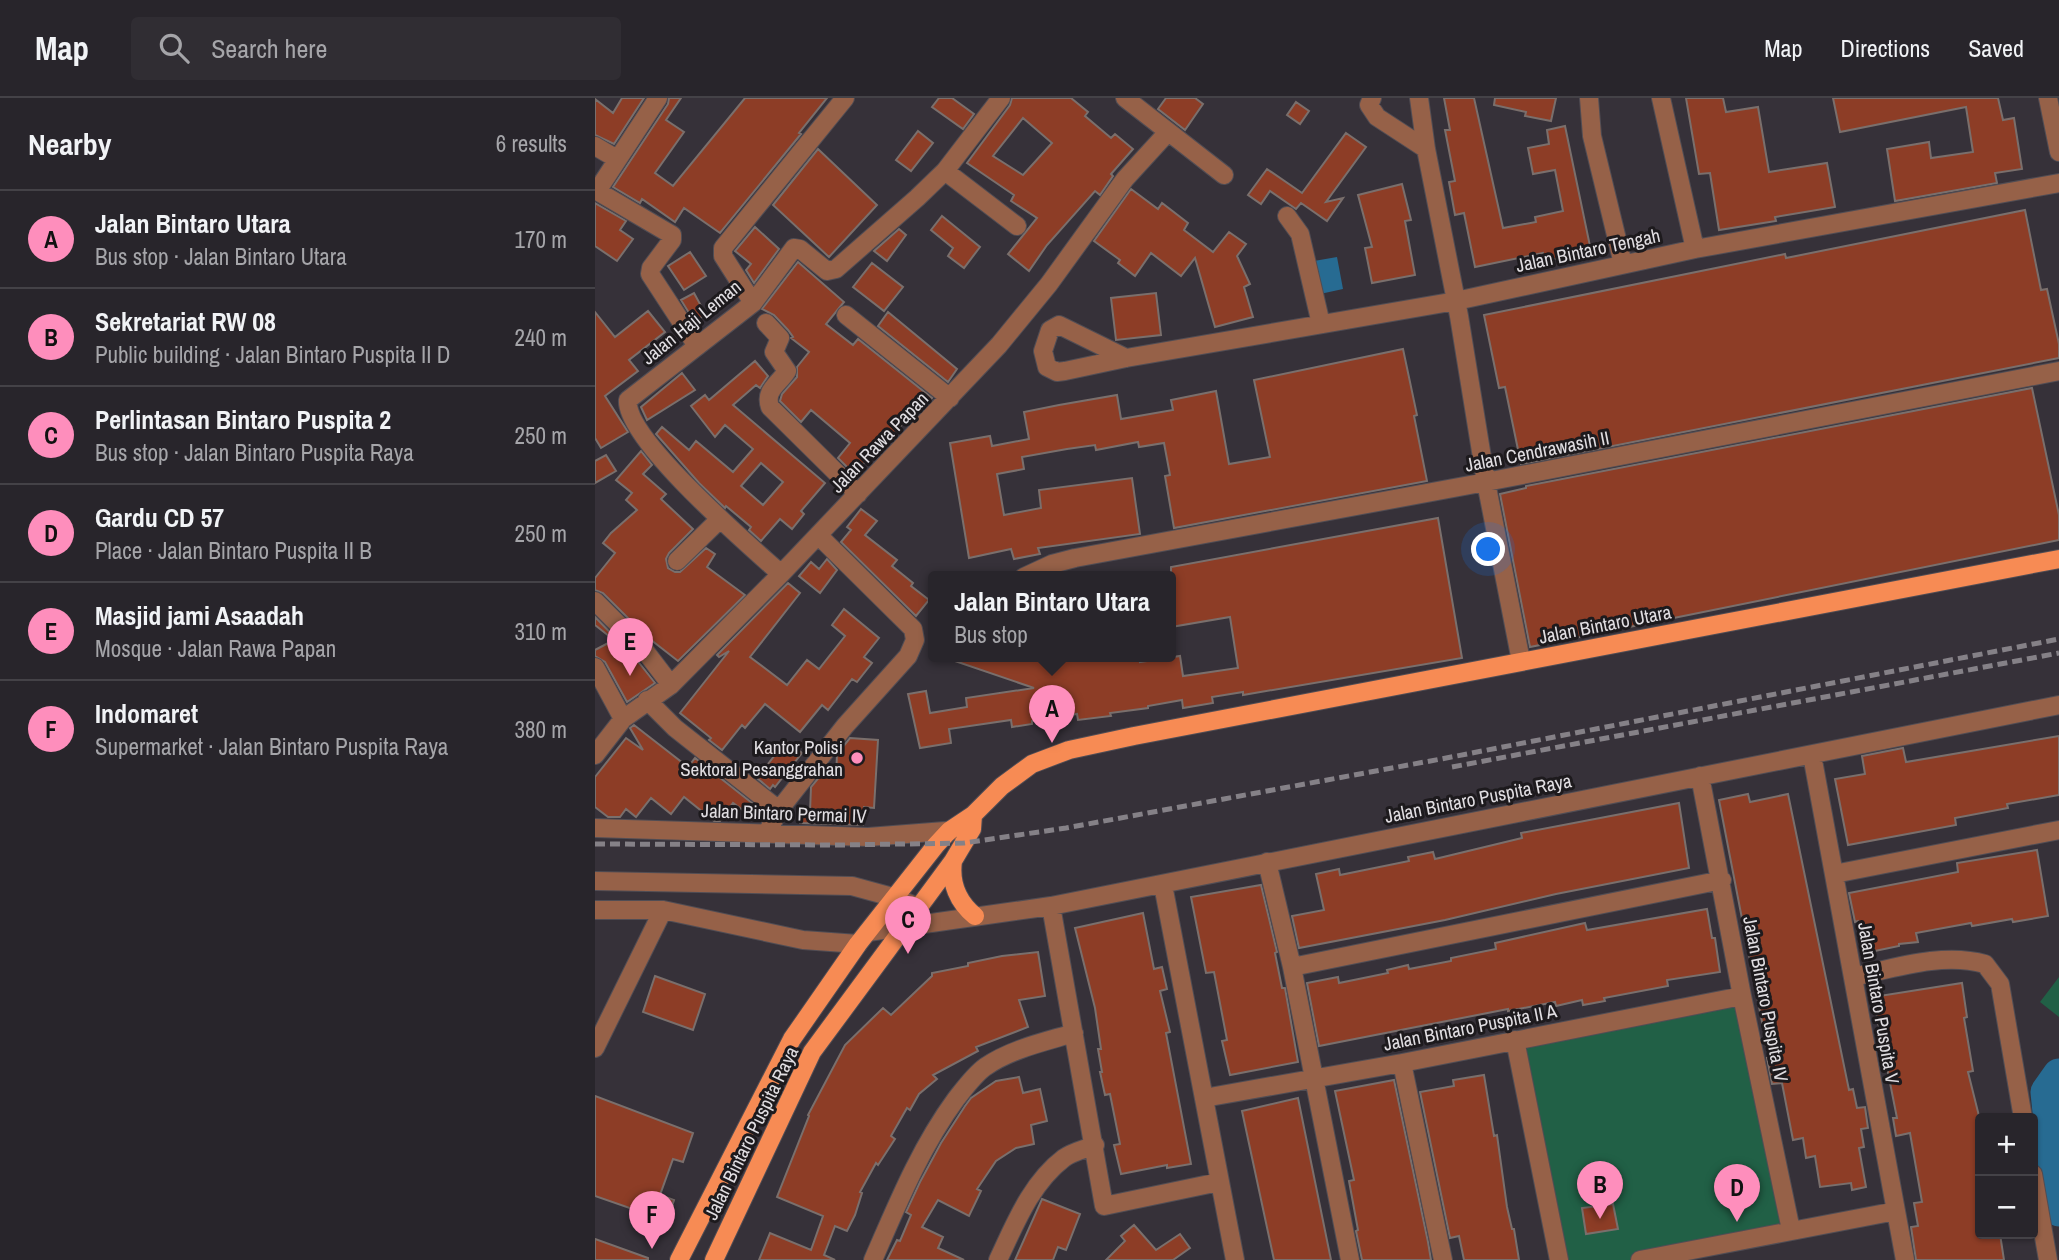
<!DOCTYPE html>
<meta charset="utf-8">
<style>
body{margin:0;font-family:"Archivo Narrow",sans-serif;background:#302d33;color:#f1f3f6}
.controls{position:absolute;right:21px;bottom:21px;display:grid;overflow:hidden;border-radius:7px;box-shadow:0 2px 5px #0004}
.controls button{width:63px;height:63px;display:grid;place-items:center;padding:0;border:0;border-bottom:2px solid #444247;background:#28252b;color:#f1f3f6;font:35px sans-serif}
.you{position:absolute;left:894px;top:452px;width:24px;height:24px;margin:-18px;border:5px solid #fff;border-radius:50%;background:#1a73e8;box-shadow:0 0 0 10px #1a73e833}
.badge{display:grid;place-items:center;width:46px;height:46px;border-radius:50%;background:#fe8ebc;color:#111;font-size:23px;font-weight:700}
.pin{position:absolute;translate:-50% -58px;filter:drop-shadow(0 2px 4px #0008)}
.pin::after{content:'';position:absolute;top:37px;width:24px;height:21px;background:inherit;clip-path:polygon(0 0,100% 0,50% 100%)}
.popup{position:absolute;left:333px;top:473px;width:248px;height:91px;box-sizing:border-box;display:grid;place-content:center;border-radius:7px;background:#28252b;filter:drop-shadow(0 2px 5px #0005);font-size:23px;white-space:nowrap;color:#a5a5a9}
.popup b{font-size:26px;color:#f1f3f6}
.popup::after{content:'';position:absolute;left:50%;top:100%;margin-left:-14px;border:14px solid transparent;border-top-color:#28252b}
.list{margin:0;padding:0;list-style:none}
h2{display:flex;justify-content:space-between;align-items:center;height:91px;margin:0;padding:0 28px;font-size:30px}
h2 small{font-size:23px;font-weight:400;color:#a5a5a9}
.list li{display:grid;grid-template-columns:46px 1fr auto;gap:21px;align-items:center;box-sizing:border-box;height:98px;padding:0 28px;border-top:2px solid #444247}
.list b{display:block;font-size:26px;white-space:nowrap}
.list p{margin:0;font-size:23px;white-space:nowrap;color:#a5a5a9}
.list em{font-size:23px;font-style:normal;color:#a5a5a9}
.icon{flex:none;width:38px;height:38px;fill:none;stroke:currentColor;stroke-width:2;stroke-linecap:round;stroke-linejoin:round}
.map{position:relative;flex:none;width:1464px;height:1162px;overflow:hidden}
header{display:flex;align-items:center;gap:42px;box-sizing:border-box;height:98px;padding:0 35px;background:#28252b;border-bottom:2px solid #444247}
header strong{font-size:33px}
nav{display:flex;gap:38px;margin-inline-start:auto;font-size:24px}
.search{width:490px;height:63px;background:#302d33;display:flex;align-items:center;gap:18px;box-sizing:border-box;padding:0 24px;border-radius:7px;color:#a5a5a9;font-size:26px}
main{display:flex}
aside{flex:1;background:#28252b}
.map>svg:first-child{display:block}
</style>
<header>
<strong>Map</strong>
<div class="search"><svg class="icon" aria-label="search" viewBox="0 0 24 24"><circle cx="10" cy="10" r="6"/><path d="M15 15l6 6"/></svg>Search here</div>
<nav><a>Map</a><a>Directions</a><a>Saved</a></nav>
</header>
<main>
<aside>
<h2>Nearby<small>6 results</small></h2>
<ul class="list">
<li><span class="badge">A</span><div><b>Jalan Bintaro Utara</b><p>Bus stop · Jalan Bintaro Utara</p></div><em>170 m</em></li>
<li><span class="badge">B</span><div><b>Sekretariat RW 08</b><p>Public building · Jalan Bintaro Puspita II D</p></div><em>240 m</em></li>
<li><span class="badge">C</span><div><b>Perlintasan Bintaro Puspita 2</b><p>Bus stop · Jalan Bintaro Puspita Raya</p></div><em>250 m</em></li>
<li><span class="badge">D</span><div><b>Gardu CD 57</b><p>Place · Jalan Bintaro Puspita II B</p></div><em>250 m</em></li>
<li><span class="badge">E</span><div><b>Masjid jami Asaadah</b><p>Mosque · Jalan Rawa Papan</p></div><em>310 m</em></li>
<li><span class="badge">F</span><div><b>Indomaret</b><p>Supermarket · Jalan Bintaro Puspita Raya</p></div><em>380 m</em></li>
</ul>
</aside>
<div class="map">
<svg width="1464" height="1162" viewBox="0 0 1464 1162">
<rect width="100%" height="100%" fill="#363139"/>
<path fill="#216046" d="M1464 879V919L1445 904Z
M1147 898 1196 1132 1045 1162H964L920 942Z"/>
<path fill="#276b92" d="M742 159 748 191 725 196 719 163Z"/>
<g fill="none" stroke-linecap="round" stroke-linejoin="round">
<path stroke="#276b92" stroke-width="33" d="M1464 977 1452 994 1464 1112"/>
</g>
<path fill="#8d3d26" stroke="#7a6f6c" stroke-width="2" fill-rule="evenodd" d="M27 0H49L19 46 0 37V1L18 15Z
M74 0H86L71 22 89 34 60 75 78 88 150 0H232L204 35 206 36 125 135 89 110 80 124 47 101 45 105 18 89 73 6Z
M344 0H357L379 16 368 31 337 9Z
M417 0H476L493 14 490 18 516 40 520 36 538 51 516 76 518 78 505 97 500 93 452 147 434 173 413 156 442 120 416 103 419 97 372 65 415 7ZM428 20 457 45 428 77 398 58Z
M571 0H600L608 6 590 32 563 11Z
M849 0H879L908 130 941 124 940 119 968 113 960 72 938 76 933 50 954 46 952 32 970 28 996 153 950 163 948 155 880 169 869 115 860 117 854 84 860 83 850 32H855Z
M900 0H961L956 23 930 18 931 14 899 7Z
M1091 0H1128L1131 14 1163 9 1174 74 1232 65 1240 109 1180 119 1181 123 1124 132 1115 75 1104 76Z
M1238 0H1403L1408 22 1419 20 1427 71 1400 75 1402 85 1300 103 1292 51 1334 44 1336 60 1378 54 1371 9 1245 34Z
M701 4 714 13 705 26 692 17Z
M323 33 338 45 316 73 301 62Z
M751 35 771 49 731 104 748 100 732 123 706 105 701 111 675 93 666 106 653 97 672 71 707 95Z
M223 51 282 107 234 159 178 107Z
M807 86 816 122 810 123 820 177 777 185 770 150 777 149 763 97Z
M536 91 563 111 567 105 593 125 589 132 618 154 634 134 651 146 642 158 655 186 649 189 658 219 620 229 600 160 586 178 556 155 540 178 523 165 525 162 499 143Z
M0 105 31 123 25 132 38 141 22 163 0 148Z
M1430 112 1446 192 1452 191 1464 246V260L926 366 910 289 904 290 889 217 1190 156 1191 160Z
M347 118 385 149 369 170 353 158 358 150 336 132Z
M160 129 184 151 159 185 151 172 156 166 140 153Z
M304 131 311 137 292 163 279 153Z
M95 154 111 178 89 192 73 168Z
M203 164 249 204 231 226 258 247 263 241 337 300 331 308 328 305 315 322 312 320 297 339 290 334 268 360 271 363 259 376 243 360 255 345 216 312 206 324 185 303 187 296 202 279V269L214 254 196 240 198 239 193 232 179 217 167 211Z
M277 165 308 189 289 213 258 189Z
M99 195 111 217 99 223 86 202Z
M561 195 566 237 521 242 516 200Z
M53 213 70 234 34 262 43 273 10 298 33 334 6 350 0 340V214L20 239Z
M293 214 362 271 353 284 283 228Z
M808 251 822 317 819 318 832 383 579 430 570 378 575 377 569 345 544 349 543 344 501 352 500 347 472 351 427 359 429 371 402 376 409 417 446 410 444 392 537 380 545 436 443 450 445 456 419 461 416 451 374 460 355 345 395 338 397 348 434 341 429 314 464 307 522 297 526 321 578 312 576 302 621 293 634 366 675 359 659 282Z
M160 263 173 278 165 290 161 287 138 307 230 385 206 413 209 416 197 431 185 421 166 443 154 432 156 429 131 408 130 410 104 385 61 336 67 329 94 352 101 343 138 374 158 351 130 327 120 339 96 308 110 297 114 302ZM166 365 188 384 168 407 146 388Z
M87 275 100 292 52 322 46 309Z
M1437 290 1464 417V442L935 549 905 396 931 390V388Z
M46 353 57 367 48 376 71 396 66 401 98 431 74 455 71 461 73 470 80 474H85L111 450 120 456 112 469 150 497 83 563 51 538 8 495 0 492V480L20 455 8 445 16 435 42 412 31 402 37 395 21 382Z
M11 357 21 373 0 385V363Z
M266 411 282 423 270 437 302 462 297 468 318 485 316 488 334 502 321 518 246 444 256 432 252 429Z
M843 420 867 560 648 597V594L617 599 618 605 588 610 587 602 553 608V610L515 615 516 618 483 622 482 616 437 623V626L417 629 416 622 354 631 356 645 325 650 313 596 331 593 335 615 372 609 371 600 439 590 357 562V559H438L439 562 459 559H545V564L585 558 588 578 643 570 635 519 576 529V469Z
M232 461 242 472 225 495 204 478 216 464 224 471Z
M193 485 205 495 155 559 192 587 212 562 224 571 250 538 237 527 249 511 284 540 269 559 277 565 262 584 257 581 233 612 227 607 205 634 170 606 150 630 147 627 127 652 114 642 116 640 85 615 134 553 124 559 122 557Z
M0 519 41 561 60 585 32 604 10 564 0 558V552L19 542 0 527Z
M39 627 93 669 100 660 162 709 156 718 138 705 125 723H119L89 699 76 716 56 700 41 719 31 711 25 719H13L0 709V679L31 640 48 652 35 630Z
M1464 638V697L1412 706 1413 710 1360 720 1361 727 1253 747 1240 681 1270 676 1267 658 1308 650 1311 664Z
M255 640 283 642 279 710 269 709 268 727 205 725V712L215 713 216 689 225 678 241 679 242 656Z
M191 643 207 655 180 689 178 687 175 691 162 680Z
M1153 696 1155 704 1193 696 1254 992 1258 991 1262 1010 1270 1009 1273 1030 1266 1031 1269 1049 1264 1050 1271 1089 1257 1092 1256 1085 1225 1089 1220 1058 1211 1060 1208 1040 1198 1042 1187 985 1177 986 1172 960H1174L1124 702Z
M1084 705 1094 770 961 796 850 822 704 850 697 818 729 812 721 776 744 771 745 777 814 763 813 759 838 754 840 761 927 740 926 735Z
M1442 752 1453 818 1418 824 1417 821 1377 828 1376 825 1321 835 1323 844 1304 846V848L1270 855 1263 823 1260 824 1254 795 1363 774 1362 765Z
M666 787 682 854 680 855 687 890H690L703 964 635 977 627 943 632 942 619 874 611 875 596 799Z
M1112 811 1117 840H1120L1125 874 1072 882 1073 888 1009 900 1010 903 988 907 987 902 961 908 960 904 913 913V911L724 948 712 885 743 879 744 885 793 875 792 872 813 867 814 871 856 863V860L901 851 900 845 990 825 992 832Z
M548 815 559 871 567 869 572 891 565 893 575 934 571 935 596 1066 572 1070V1067L526 1076 519 1047 525 1046 515 996 510 997 505 974H507L503 951H506L500 910 480 830Z
M443 854 450 898 424 902 433 929 381 949 383 953 338 977 342 981 324 996 315 1012 312 1010 296 1038 300 1041 283 1067 281 1065 265 1094 267 1095 260 1117 252 1133 240 1128 229 1157 240 1162H164L175 1135 216 1152 228 1118 182 1099 214 1018 213 1017 250 947 288 910 296 917 337 878V875L373 868V865L407 858Z
M60 878 110 896 98 932 48 914Z
M1367 885 1372 919 1369 920 1378 973 1373 974 1385 1022V1136H1405L1409 1162H1321L1316 1129 1323 1128 1319 1105 1327 1104 1315 1035 1301 1038 1298 1020H1302L1278 899Z
M889 977 899 1038 902 1037 912 1109 917 1131H919L924 1162H869L864 1138 855 1140 825 994 859 988 858 982Z
M424 979 428 995 445 991 452 1023 436 1027 439 1046 421 1050 401 1063 382 1091 386 1093 374 1118 343 1102 327 1129 348 1139 343 1150 369 1162H292L302 1142 305 1143 316 1117 311 1114 325 1084 346 1045 370 1008 376 1000 401 983Z
M799 982 833 1144 836 1162H767L761 1133 763 1132 754 1083 759 1082 740 993Z
M0 998 98 1035 88 1064 78 1061 65 1097 79 1102 72 1123 0 1098Z
M703 1000 715 1059 736 1162H679L647 1013Z
M447 1101 485 1116 471 1152 463 1149 458 1162H420Z
M1018 1106 1023 1131 991 1136 987 1110Z
M539 1127 561 1152 585 1136 595 1150 578 1162H511L530 1143 526 1138Z
M0 1141 53 1160V1162H0Z"/>
<g fill="none" stroke-linecap="round" stroke-linejoin="round">
<defs>
<path id="minor" d="M63 0 2 93 77 137V142L56 170 55 176 102 248
M530 0 629 77
M777 0 774 7 782 19 831 51
M824 0 831 51 864 218 891 384 926 563
M994 0 997 38 1028 166
M1066 0 1100 151
M1453 0 1464 54
M0 48 22 61
M350 73 422 128
M692 118 705 136 726 226
M158 205 128 158V150L250 0
M251 217 355 300
M171 225 185 240 179 254 192 273C184 286 169 292 175 309L263 396
M531 260 464 227 455 232 448 253 452 269 462 274 470 273 531 260 861 203 1100 151 1464 85
M82 463 125 421
M186 476C155 448 29 340 33 302L158 205 199 150 205 151 232 173 241 171 322 100 350 73 406 0
M429 479 457 466 480 460 891 384 1464 273
M0 503 50 553 76 587
M0 569 28 621
M52 602 80 630 184 712
M0 657 28 621 76 587 186 476 404 247 454 186 530 81 573 34
M1217 657 1310 1162
M1105 678 1147 898 1196 1132
M0 730 273 739 363 732
M172 735 184 712 250 628 313 558 320 542 318 531 223 437
M672 764 697 869 755 1162
M1239 776 1464 732
M0 783 257 788 301 800 323 809
M568 787 640 1162
M456 808 509 1108 624 1084
M0 812H68L208 842 263 846
M273 834 456 808 1464 607
M697 869 1127 782
M1258 879C1300 870 1348 854 1390 866L1405 886 1428 1020
M920 942 964 1162
M0 950 68 812
M807 965 848 1162
M609 1000 807 965 1147 898
M1438 1076 1453 1162
M278 1162C302 1107 325 1050 361 1001 369 991 379 977 390 969 416 951 449 944 479 935
M403 1162C420 1126 436 1085 469 1060 477 1054 490 1051 500 1047
M1045 1162 1301 1113"/>
<path id="major" d="M358 763C355 785 363 804 380 818
M84 1162 197 941 263 846 341 747 354 733 378 717 407 688 437 666 474 652 539 638 1464 461
M119 1162 217 954 358 763 377 731 378 717"/>
</defs>
<use href="#minor" stroke="#514d54" stroke-width="20"/>
<use href="#major" stroke="#514d54" stroke-width="20"/>
<use href="#minor" stroke="#966148" stroke-width="18"/>
<use href="#major" stroke="#f78b54" stroke-width="18"/>
<path stroke="#858187" stroke-width="5" stroke-dasharray="10 5" stroke-linecap="butt" d="M857 669 1464 555
M0 746 246 747 369 745 471 730 846 661 1464 541"/>
</g>
<circle fill="#fe8ebc" stroke="#1d1a1d" stroke-width="2.5" cx="262" cy="660" r="7"/>
<g text-anchor="middle" stroke-width="6" stroke-linejoin="round" paint-order="stroke">
<g font-size="19" fill="#e1dee2" stroke="#1d1a1d">
<text transform="translate(993 152) rotate(-12)" y="7">Jalan Bintaro Tengah</text>
<text transform="translate(96 224) rotate(-39)" y="7">Jalan Haji Leman</text>
<text transform="translate(284 344) rotate(-46)" y="7">Jalan Rawa Papan</text>
<text transform="translate(942 353) rotate(-11)" y="7">Jalan Cendrawasih II</text>
<text transform="translate(1010 526) rotate(-11)" y="7">Jalan Bintaro Utara</text>
<text transform="translate(883 700) rotate(-11)" y="7">Jalan Bintaro Puspita Raya</text>
<text transform="translate(189 715) rotate(2)" y="7">Jalan Bintaro Permai IV</text>
<text transform="translate(1171 901) rotate(79)" y="7">Jalan Bintaro Puspita IV</text>
<text transform="translate(1284 905) rotate(80)" y="7">Jalan Bintaro Puspita V</text>
<text transform="translate(875 929) rotate(-11)" y="7">Jalan Bintaro Puspita II A</text>
<text transform="translate(156 1035) rotate(-64)" y="7">Jalan Bintaro Puspita Raya</text>
</g>
<g font-size="19" fill="#e1dee2" stroke="#1d1a1d" text-anchor="end">
<text x="248" y="656">Kantor Polisi<tspan x="248" dy="22">Sektoral Pesanggrahan</tspan></text>
</g>
</g>
</svg>
<div class="controls">
<button>+</button>
<button>−</button>
</div>
<div class="you"></div>
<div class="pin badge" style="left:457px;top:645px">A</div>
<div class="popup"><b>Jalan Bintaro Utara</b>Bus stop</div>
<div class="pin badge" style="left:1005px;top:1121px">B</div>
<div class="pin badge" style="left:313px;top:856px">C</div>
<div class="pin badge" style="left:1142px;top:1124px">D</div>
<div class="pin badge" style="left:35px;top:578px">E</div>
<div class="pin badge" style="left:57px;top:1151px">F</div>
</div>
</main>
